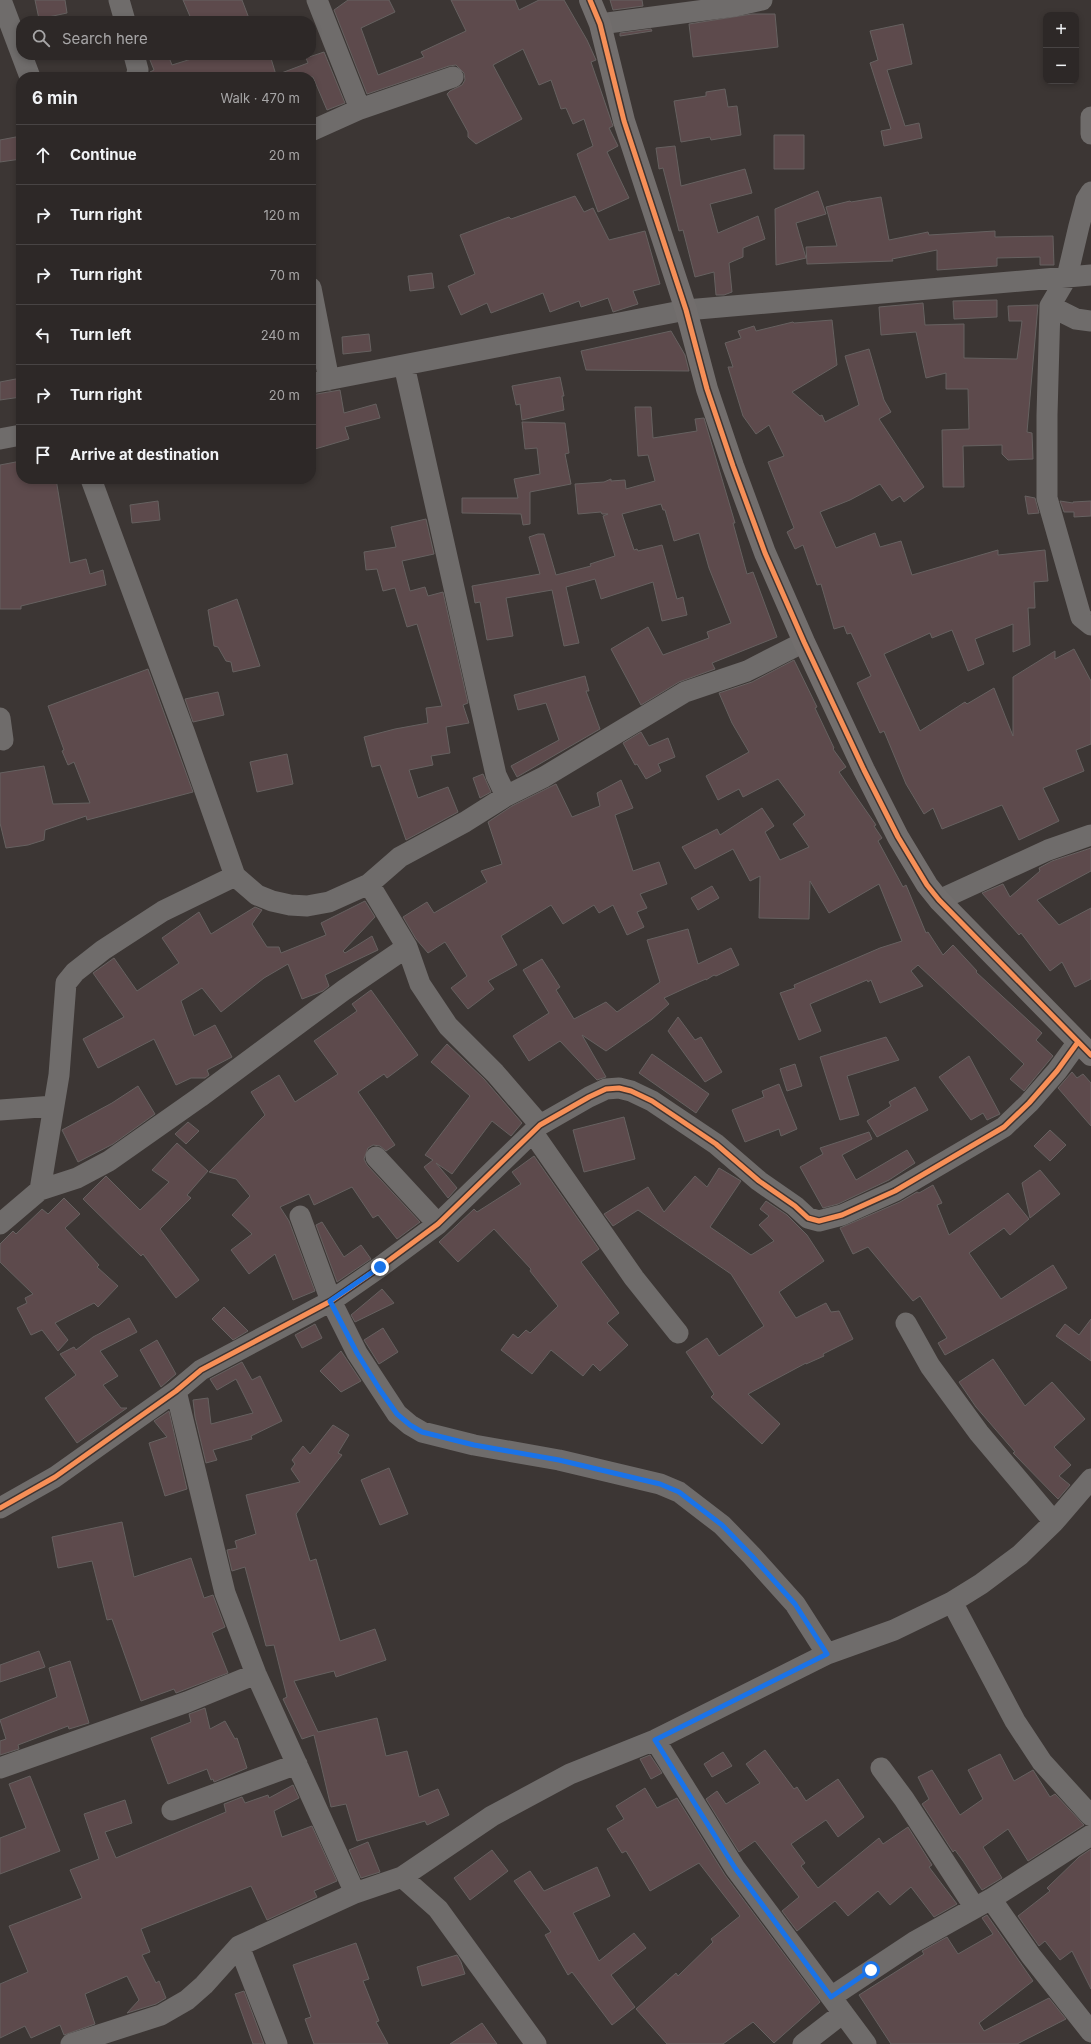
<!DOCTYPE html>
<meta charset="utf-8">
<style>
body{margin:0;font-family:Inter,sans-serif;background:#393433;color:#f1f3f6}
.controls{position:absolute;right:12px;top:12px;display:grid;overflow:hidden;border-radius:8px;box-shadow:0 2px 6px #0003}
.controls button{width:36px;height:36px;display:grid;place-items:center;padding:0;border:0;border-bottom:1px solid #484444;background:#2d2827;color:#f1f3f6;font:20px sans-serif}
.stop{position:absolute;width:12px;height:12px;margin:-9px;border:3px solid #1a73e8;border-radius:50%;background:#fff}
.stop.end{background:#1a73e8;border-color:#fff;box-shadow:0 1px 4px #0008}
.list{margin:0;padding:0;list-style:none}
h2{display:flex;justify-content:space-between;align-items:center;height:52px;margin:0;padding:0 16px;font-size:17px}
h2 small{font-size:13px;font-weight:400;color:#a7a6a7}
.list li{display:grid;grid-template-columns:26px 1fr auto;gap:12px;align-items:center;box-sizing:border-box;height:60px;padding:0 16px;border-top:1px solid #484444}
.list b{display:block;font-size:15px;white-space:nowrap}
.list em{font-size:13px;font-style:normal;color:#a7a6a7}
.icon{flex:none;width:22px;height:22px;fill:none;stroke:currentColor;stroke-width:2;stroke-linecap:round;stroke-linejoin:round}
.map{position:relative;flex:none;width:1091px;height:2044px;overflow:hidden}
.search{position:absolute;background:#2d2827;box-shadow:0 2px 6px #0003;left:16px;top:16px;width:300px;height:44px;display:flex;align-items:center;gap:10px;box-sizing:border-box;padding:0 14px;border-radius:16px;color:#a7a6a7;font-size:15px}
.panel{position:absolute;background:#2d2827;box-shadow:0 2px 6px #0003;left:16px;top:72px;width:300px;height:412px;border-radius:16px}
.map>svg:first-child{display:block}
</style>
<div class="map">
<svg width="1091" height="2044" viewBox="0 0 1091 2044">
<rect width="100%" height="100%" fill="#3c3634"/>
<path fill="#5d4a4c" stroke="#666160" d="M35 0H65L67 13 39 19Z
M183 0H242L250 21H192Z
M348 0H389L395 12 361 28 378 75 424 57 421 52 466 31 451 0H515L519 10 539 0H564L587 40 596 60 591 62 613 126 609 128 618 146 607 152 629 198 598 212 577 154 593 146 584 119 573 124 566 108 561 109 551 80 539 85 523 49 493 65 522 119 476 144 468 137V132L447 94 450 91 462 85 465 80 464 73 456 65 449 66 367 94 334 10Z
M610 0H642L643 6 613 10Z
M752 14H775L778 47 693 57 689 24Z
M903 24 912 64 887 70 905 126 919 123 922 138 884 146 881 131 891 129 870 63 878 60 870 31Z
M651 29 652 31 620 36V33Z
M324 52 345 103 327 110 313 77H148L150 72 154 70 148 55H168L172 65 204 55H270L276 75 308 63 306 58Z
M725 89 728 107 737 106 741 135 711 140 710 137 681 142 674 101 706 96V92Z
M774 135H804V169H774Z
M21 136V159L0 162V140Z
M675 146 681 186 745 169 752 193 710 204 718 233 758 216 765 239 743 248V257L729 263 732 292 724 295H716L714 272 695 277 683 230 679 231 663 168 659 169 656 148Z
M818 191 826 214 796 223 806 258 776 265 775 209Z
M575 196 584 212 593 208 609 240 645 231 660 284 633 291 638 304 613 312 608 298 581 307 579 301 550 312 543 293 491 313 487 303 461 315 448 286 475 274 460 235 509 217 511 219Z
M881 197 889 240 928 232 929 235 995 231V237L1053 236 1054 265H1040V257L997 258V266L937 270V250L892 259 893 261 807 264 806 247 837 246 826 207 850 201 851 202Z
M432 273 434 288 410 291 408 276Z
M997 300V317L954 319 953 301Z
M923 303 925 325 964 324V358L1017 359 1022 321H1009L1008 306 1038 305 1027 432 1032 433 1033 459 1008 460 1002 454V445L963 446 964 487H943L942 430 969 429 968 389H946V373L926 378 916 332 881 335 879 307Z
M832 320 837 365 792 392 820 416 822 415 825 422 859 405 845 356 869 349 884 400 891 412 879 419 924 487 904 502 900 496 892 501 880 484 850 500 820 512 836 548 875 533 880 547 901 541 912 575 998 550V555L1045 550 1048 581 1034 582 1035 608H1028L1030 645 1013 652V624L975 639 984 664 968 671 952 630 932 638 930 633 884 654 920 731 965 702 967 704 994 688 1013 736V677L1055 651V659L1074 649 1091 681V744L1076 750 1084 771 1043 788 1059 821 1019 840 1002 805 942 829 933 808 924 814 906 784 884 731 880 733 857 683 871 676 851 633 847 634 844 626 834 629 821 584 817 585 803 545 795 549 787 532 794 528 768 462 784 456 769 425 756 434 743 416 728 367H733L725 343 741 338 738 331 754 326 756 331 793 322 794 323Z
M671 331 685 355 689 371 586 370 581 351Z
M369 334 371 351 343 354 342 337Z
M560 377 564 396H562L564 410 522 420 520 404 516 405 512 386Z
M21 378V397L0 400V382Z
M340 390 344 413 376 404 380 418 345 427 349 439 315 449 311 438V395Z
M635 407H651L653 438 697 431 695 419 704 418 735 523H733L747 574 753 572 777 637 712 663 715 669 679 682 641 705 611 649 648 627 663 655 709 638 707 632 731 623 709 568 699 533 674 541 665 510H663L661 504 622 514 634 550 637 549 638 551 662 545 677 599 683 597 687 615 662 621 653 582 601 599 595 579 566 587 579 643 564 646 552 590 506 598 513 636 487 640 480 602 475 603 472 586 540 574 529 537 538 534H544L556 575 591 566 590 564 615 556 603 516 608 514H602L601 512 578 514 575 484 604 482 611 479V481L625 480 626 489 655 481 648 455 638 456Z
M522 422 565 423 569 453 565 454 571 484 530 492V524L523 525 521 514 462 513V498H518L514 479 540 474 537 448 525 449Z
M21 461V479H56L70 563 86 559 90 574 103 570 106 585 21 606V609H0V465Z
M1025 496 1035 498 1039 513 1028 514Z
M158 501 160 520 132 523 130 505Z
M1060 501 1073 503V502L1091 501V516L1074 517V512H1064Z
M426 519 434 554 402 561 410 591 425 587 428 596 443 592 468 703 463 705 469 723 446 727 450 753 431 756 433 765 409 770 418 798 448 787 458 812 406 840 380 765 372 767 364 737 395 729 428 723 426 708 442 706 417 624 407 627 395 588 383 591 377 569 366 570 364 552 396 547 391 527Z
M237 599 260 666 233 672 231 662 226 661 218 647 214 646 208 610Z
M794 660 817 707 815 708 834 748 833 749 846 767 839 772 876 825 874 826 882 838 878 841 903 887 906 885 926 933 928 932 943 955 953 945 977 971 976 972 1042 1033 1036 1040 1053 1056 1024 1091 1010 1079 1024 1064 918 965 911 971 923 986 880 1003 871 980 868 982 867 980 810 1004 821 1031 799 1040 780 993 795 988 794 985 880 948 902 941 879 884 829 913 810 881 809 919 759 918 760 876 750 881 733 849 695 869 682 847 717 829 720 835 762 808 774 826 765 832 780 860 809 847 793 824 805 815 778 779 743 797 739 789 718 800 706 776 749 752 732 723 719 693 752 682Z
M148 669 193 792 87 820 86 816 45 830 44 840 28 845 6 848 0 823V773L44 766 53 804 90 803 74 762 68 765 62 751 64 750 48 706Z
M585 676 589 691H586L600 729 517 777 511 766 559 740 546 703 518 710 514 695Z
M218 692 224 715 193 722 185 699Z
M641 732 649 746 668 738 675 757 658 764 661 771 646 779 637 764 635 765 623 743Z
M287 754 293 784 257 792 250 762Z
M483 774 491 792 480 798 473 778Z
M621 780 633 808 615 815 633 871 659 862 667 884 640 894 647 908 637 912 644 927 627 935 613 905 599 913 594 905 563 924 551 905 501 936 517 965 488 981 494 989 468 1009 451 988 467 976 445 942 428 953 416 939 403 917 427 902 434 913 487 882 481 871 502 864 488 822 512 806 556 784 572 817 600 806 597 793Z
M1091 848V871L1037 900 1059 925 1091 908V979L1075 987 1062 962 1050 971 1021 933 1019 935 982 893 1003 884 1010 897 1040 871 1039 868 1052 861Z
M712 886 719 898 698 910 691 898Z
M365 901 375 917 343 951 345 953 372 936 378 950 325 975 329 986 323 991 302 999 288 964 264 978 221 1012 202 988 181 1001 194 1036 215 1025 232 1057 207 1070 209 1075 205 1078H191L176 1085 154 1039 98 1068 83 1039 124 1017 93 973 114 958 137 991 179 963 162 938 199 912 211 934 255 907 262 910 252 924 267 947H279L281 953 326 935 321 923Z
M688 929 698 964 731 948 739 965 716 976 714 975 706 980V979L690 986 664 998 669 1004 652 1019 606 1051 582 1035 606 1077 597 1080 560 1041 529 1061 513 1036 549 1013 523 970 542 959 560 987 556 990 574 1019 606 1002 617 1012 660 982 647 940Z
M371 990 418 1055 387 1078 384 1074 358 1092 395 1145 386 1151 380 1146 373 1145 368 1148 364 1159 367 1165 420 1222 397 1239 378 1215 373 1218 352 1187 314 1205 309 1194 280 1207 289 1221 315 1291 293 1300 275 1254 249 1274 231 1250 252 1234 232 1215 250 1196 236 1179 209 1172 265 1115 251 1092 279 1075 295 1102 338 1074 314 1041 357 1011 352 1004Z
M678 1017 695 1040 701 1037 722 1072 705 1082 668 1031Z
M886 1037 899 1060 847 1076 859 1115 840 1120 820 1057Z
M447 1044 484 1079 522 1123 511 1136 492 1121 452 1174 436 1163 457 1188 448 1198 424 1167 433 1160 425 1155 470 1096 431 1062Z
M652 1054 709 1094 696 1113 639 1073Z
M969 1056 1000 1114 987 1120 983 1113 971 1120 939 1077Z
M795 1064 802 1086 787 1091 780 1069Z
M1072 1072 1077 1078 1083 1074 1091 1083V1126L1058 1088Z
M779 1084 797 1129 781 1136 779 1129 745 1142 732 1110 764 1097 762 1091Z
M138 1086 155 1114 113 1144 78 1162 62 1130 112 1103Z
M915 1087 928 1110 877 1137 867 1121 891 1106 889 1102Z
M624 1117 635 1159 584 1172 573 1130Z
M188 1122 199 1131 186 1144 175 1134Z
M1050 1130 1066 1145 1050 1161 1034 1146Z
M869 1132 872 1139 842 1155 856 1180 907 1150 915 1163 889 1180 838 1204 823 1208 800 1167 823 1154 820 1148Z
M177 1143 208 1171 187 1195 191 1198 160 1229 199 1280 176 1298 143 1254 141 1256 83 1199 106 1176 140 1210 169 1182 152 1170Z
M534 1156 599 1249 581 1262 619 1313 607 1323 628 1345 600 1371 593 1364 583 1376 551 1350 532 1374 501 1350 513 1334 518 1338 526 1330 530 1333 558 1306 530 1271 531 1269 494 1229 458 1262 439 1242 474 1209 477 1212 521 1184 512 1172Z
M719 1168 741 1181 710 1227 751 1255 774 1241 759 1225 769 1216 760 1209 766 1201 787 1215 807 1235 824 1261 779 1292 796 1318 826 1303 831 1312 839 1311 853 1339 823 1354 824 1356 806 1364V1363L748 1394 780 1424 762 1444 711 1397 714 1394 686 1352 707 1338 719 1356 764 1326 731 1274 638 1210 613 1226 604 1214 648 1187 664 1212 695 1176 707 1187Z
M1040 1170 1060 1194 1030 1218 1022 1183Z
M933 1185 942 1203 937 1205 949 1235 1008 1193 1029 1219 1010 1235 1004 1228 969 1253 1001 1299 1053 1265 1067 1288 945 1355 938 1343 947 1338 920 1296 913 1301 868 1247 853 1254 840 1228 900 1202 917 1192 919 1193Z
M64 1198 80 1214 65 1228 99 1265 97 1267 118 1286 98 1307 94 1303 55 1323 68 1340 58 1351 42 1330 31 1335 17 1308 27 1303 25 1298 33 1294 0 1262V1244L13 1231 16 1234 42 1209 48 1214Z
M322 1222 344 1257 361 1245 371 1259 337 1282 316 1225Z
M382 1289 394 1303 355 1322 351 1315Z
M224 1307 248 1331 233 1340 212 1319Z
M129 1318 137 1332 100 1351 118 1376 103 1385 121 1408H127L77 1443 45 1398 76 1375 60 1354 74 1347 76 1350 93 1337Z
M1091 1319V1361L1056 1336 1065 1324 1079 1335Z
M315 1324 322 1338 302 1348 295 1335Z
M383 1328 398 1352 379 1364 364 1340Z
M157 1340 176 1374 161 1387 140 1350Z
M341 1351 361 1381 341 1392 320 1371Z
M993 1359 1025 1406 1052 1382 1085 1419 1054 1447 1071 1465 1059 1476 1070 1485 1058 1499 1013 1453 1015 1452 976 1407 959 1382Z
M242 1362 252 1380 260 1376 282 1421 251 1436 252 1439 213 1450 217 1460 206 1463 195 1417 193 1400 208 1398 211 1424 253 1413 236 1379 217 1390 210 1379Z
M169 1411 187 1489 165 1496 149 1443 167 1437 154 1421Z
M333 1425 349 1435 338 1453 342 1455 296 1514 310 1561 316 1559 340 1641 375 1629 386 1660 336 1677 334 1671 294 1681 318 1732 377 1718 386 1756 407 1751 419 1797 438 1789 449 1815 427 1825 425 1821 357 1841 346 1804 331 1807 314 1735 302 1739 283 1699 287 1697 274 1645 266 1646 245 1567 232 1571 227 1550 237 1548 235 1541 256 1534 246 1495 300 1482 291 1469 295 1464 292 1460 303 1446 310 1454Z
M389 1468 408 1514 380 1525 361 1480Z
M122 1522 134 1577 191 1558 204 1598 213 1595 225 1627 212 1633 228 1673 176 1693 174 1689 141 1701 112 1619 107 1620 92 1561 58 1568 52 1537Z
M39 1651 45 1667 0 1682V1665Z
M70 1661 89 1723 69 1729 68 1726 18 1745 19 1749 0 1755V1741L6 1739 0 1720 57 1697 49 1668Z
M205 1708 210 1729 225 1721 235 1739 237 1738 247 1768 214 1782 213 1779 211 1780 207 1769 168 1784 151 1738 191 1722 189 1714Z
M765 1750 794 1789 797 1787 806 1801 838 1779 864 1817 838 1837 826 1820 791 1844 805 1863 801 1866 818 1888 879 1838 883 1844 908 1827 932 1865 929 1867 957 1904 934 1917 911 1887 890 1905 878 1891 848 1916 835 1901 797 1931 782 1911 799 1897 755 1841 739 1852 706 1799 717 1791 726 1804 760 1783 746 1764Z
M723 1752 732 1766 712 1777 704 1764Z
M1000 1754 1014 1781 1033 1770 1050 1797 1055 1794 1084 1825 1028 1861 1008 1829 983 1847 1002 1878 982 1890 963 1861 955 1850 953 1852 922 1804 929 1799 918 1777 932 1770 960 1815 983 1799 968 1770Z
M650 1755 662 1773 651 1779 640 1759Z
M30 1776 60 1851 0 1874V1838L26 1828 9 1784Z
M293 1785 299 1798 274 1811 282 1837 312 1826 337 1881 314 1891 317 1897 267 1920 251 1886 141 1929 150 1952 142 1955 156 1983 159 1981 166 1998 156 2004 127 2013 139 2000 127 1976 85 1994 95 2024 64 2035 60 2025 31 2038 25 2026 0 2038V1984L28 1972 9 1926 82 1898 70 1870 99 1859 84 1814 125 1800 132 1823 105 1832 116 1858 226 1812 224 1804 242 1797 245 1803 268 1795 269 1798Z
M645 1788 657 1808 677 1798 725 1875 820 2002 774 2043 753 2022 723 2044H667L636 2009 676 1973 678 1976 713 1942 711 1939 740 1916 699 1863 650 1891 626 1851 622 1853 607 1829 624 1819 616 1806Z
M368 1842 380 1872 361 1878 349 1850Z
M1091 1849V1989L1072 1951 1060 1960 1045 1941 1039 1946 1018 1916 1050 1891 1047 1888 1079 1857Z
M492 1850 508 1871 470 1900 454 1878Z
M597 1867 610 1896 573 1913 599 1961 634 1933 646 1948 611 1975 635 2007 612 2025 572 1972 568 1975 545 1935 551 1932 514 1881 530 1871 544 1891Z
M987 1915 1033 1981 979 2023 984 2031 1049 1998 1066 2019 1017 2044H891L859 1995 924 1954 922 1951 947 1937 958 1954 993 1934 982 1918Z
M356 1943 369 1979 363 1981 379 2021 376 2022 388 2044H314L305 2019 311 2017 293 1965Z
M457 1955 461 1962 465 1974 422 1986 417 1967Z
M244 1991 264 2044H253L235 1994Z
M482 2023 497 2044H450Z"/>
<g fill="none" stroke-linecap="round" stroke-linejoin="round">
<path stroke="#6f6c6b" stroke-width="21" d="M1 0 30 77
M119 0 125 21
M317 0 360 109
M600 24 735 6 762 0
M134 55 138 70 136 77
M1091 117V134
M311 131 360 109 453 77
M1091 192 1086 200 1079 226 1067 277 1050 306 1047 415V498L1081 617 1091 625
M311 288 329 380
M1050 306 1076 319 1091 321
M404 365 496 775 506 796
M311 383 686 310 1091 275
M0 439 21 435
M91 479 185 734 235 876 257 895 272 901 290 905 307 906 329 902 369 884 400 857 465 822 506 796 544 777 685 692 747 671 804 642
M0 718 3 740
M369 884 407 947 420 984 448 1026 495 1073 540 1125
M939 900 1048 850 1091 835
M0 1110 54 1106
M533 1133 634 1278 678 1333
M376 1157 438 1224
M40 1190 59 1075 66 983 75 972 103 950 163 911 235 876
M300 1216 331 1301 357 1353 397 1414 410 1425 422 1432 474 1445 559 1460 660 1484 679 1492 722 1525 752 1556 795 1604 827 1654
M0 1224 40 1190 77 1178 109 1161 200 1097 344 990 407 947
M906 1323 930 1366 979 1433 1054 1522
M176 1391 225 1593 256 1674 355 1893
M0 1508 55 1477 176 1391 201 1370 331 1301 380 1267 438 1224 540 1125 589 1097 606 1089 619 1088 631 1091 652 1101 716 1144 759 1181 795 1206 808 1218 819 1221 842 1215 895 1191 1004 1127 1029 1103 1057 1071 1078 1042
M952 1602 1015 1721 1042 1762 1091 1816
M655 1740 735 1868 866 2044
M0 1768 187 1702 256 1674
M881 1768 904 1799 975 1908
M172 1810 297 1764
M402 1877 438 1909 536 2044
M991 1899 1031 1956 1091 2032
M239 1946 277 2044
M831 1997 914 1942 991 1899 1091 1835
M71 2044 161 2015 187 2000 204 1985 239 1946 355 1893 402 1877 492 1816 570 1774 655 1740 827 1654 894 1630 952 1602 981 1584 1020 1555 1054 1522 1091 1479
M803 2044 843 2013"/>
<path stroke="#726e6d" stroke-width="22" d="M590 0 600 24 624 121 686 310 707 389 733 466 765 553 804 642 864 770 898 837 927 885 939 900 1091 1055"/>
<defs>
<path id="cycleway" d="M590 0 600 24 624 121 686 310 707 389 733 466 765 553 804 642 864 770 898 837 927 885 939 900 1091 1055
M0 1508 55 1477 176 1391 201 1370 331 1301 380 1267 438 1224 540 1125 589 1097 606 1089 619 1088 631 1091 652 1101 716 1144 759 1181 795 1206 808 1218 819 1221 842 1215 895 1191 1004 1127 1029 1103 1057 1071 1078 1042"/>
</defs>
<use href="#cycleway" stroke="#3f3431" stroke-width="8"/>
<use href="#cycleway" stroke="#f78f57" stroke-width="5"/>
</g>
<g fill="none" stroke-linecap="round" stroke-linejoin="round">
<path stroke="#1a73e8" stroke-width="5" d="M380 1267 330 1301 357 1353 380 1390 397 1414 410 1425 422 1432 474 1445 559 1460 660 1484 679 1492 722 1525 752 1556 795 1604 827 1654 655 1740 735 1868 831 1997 871 1970"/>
</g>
</svg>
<div class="controls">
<button>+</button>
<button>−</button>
</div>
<div class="stop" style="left:871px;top:1970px"></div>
<div class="stop end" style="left:380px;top:1267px"></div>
<div class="search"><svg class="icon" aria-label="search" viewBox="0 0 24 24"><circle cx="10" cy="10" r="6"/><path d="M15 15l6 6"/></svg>Search here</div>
<section class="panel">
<h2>6 min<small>Walk · 470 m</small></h2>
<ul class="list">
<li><svg class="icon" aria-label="ahead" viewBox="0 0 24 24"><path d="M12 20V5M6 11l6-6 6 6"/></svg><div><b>Continue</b></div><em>20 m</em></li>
<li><svg class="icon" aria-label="right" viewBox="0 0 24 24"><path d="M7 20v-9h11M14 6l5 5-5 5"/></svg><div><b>Turn right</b></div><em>120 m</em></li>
<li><svg class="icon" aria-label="right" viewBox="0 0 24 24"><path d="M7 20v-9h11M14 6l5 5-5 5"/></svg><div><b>Turn right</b></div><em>70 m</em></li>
<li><svg class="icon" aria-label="left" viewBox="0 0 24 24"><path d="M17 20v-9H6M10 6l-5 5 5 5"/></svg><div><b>Turn left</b></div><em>240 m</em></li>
<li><svg class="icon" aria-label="right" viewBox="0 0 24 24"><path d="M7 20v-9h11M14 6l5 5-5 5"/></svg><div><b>Turn right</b></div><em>20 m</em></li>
<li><svg class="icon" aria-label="arrive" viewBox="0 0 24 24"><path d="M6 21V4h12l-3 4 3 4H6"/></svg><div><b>Arrive at destination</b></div></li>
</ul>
</section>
</div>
